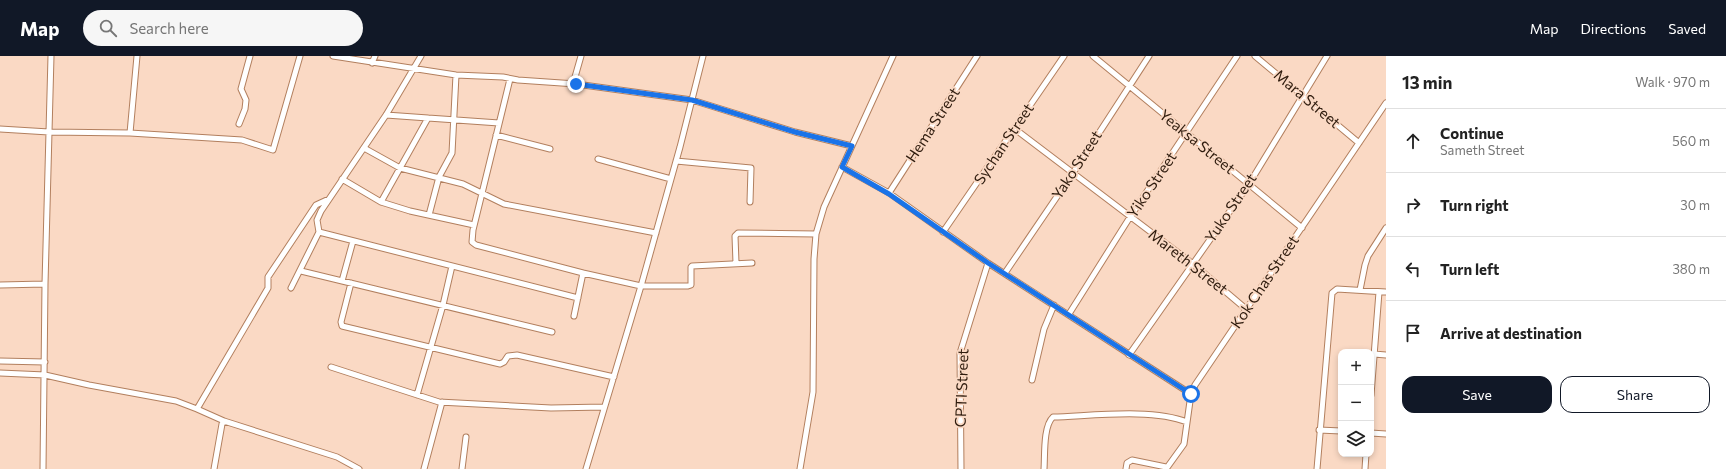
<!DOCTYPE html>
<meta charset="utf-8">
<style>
body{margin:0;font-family:Commissioner,sans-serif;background:#f6f6f6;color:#222}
.controls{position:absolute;right:12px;bottom:12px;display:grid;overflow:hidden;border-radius:8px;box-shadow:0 2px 6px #0003}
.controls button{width:36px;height:36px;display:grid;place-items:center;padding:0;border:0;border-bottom:1px solid #e0e0e0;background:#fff;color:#222;font:20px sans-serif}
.stop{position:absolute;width:12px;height:12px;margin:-9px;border:3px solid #1a73e8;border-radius:50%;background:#fff}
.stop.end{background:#1a73e8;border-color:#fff;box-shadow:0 1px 4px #0008}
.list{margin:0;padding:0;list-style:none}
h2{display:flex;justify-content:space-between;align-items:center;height:52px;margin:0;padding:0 16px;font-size:17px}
h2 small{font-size:13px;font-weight:400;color:#767676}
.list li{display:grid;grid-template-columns:26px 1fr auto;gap:12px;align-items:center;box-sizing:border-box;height:64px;padding:0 16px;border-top:1px solid #e0e0e0}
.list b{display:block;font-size:15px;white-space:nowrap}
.list p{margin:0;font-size:13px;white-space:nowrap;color:#767676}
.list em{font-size:13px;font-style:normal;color:#767676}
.actions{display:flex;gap:8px;padding:12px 16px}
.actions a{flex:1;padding:9px 0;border:1px solid #111827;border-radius:12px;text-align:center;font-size:14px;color:#111827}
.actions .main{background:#111827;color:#fff}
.icon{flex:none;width:22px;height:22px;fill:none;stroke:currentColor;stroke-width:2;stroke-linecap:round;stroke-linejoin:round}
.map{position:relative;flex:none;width:1386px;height:413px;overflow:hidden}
header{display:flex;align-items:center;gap:24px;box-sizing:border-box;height:56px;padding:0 20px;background:#111827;color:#fff}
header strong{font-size:19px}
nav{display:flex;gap:22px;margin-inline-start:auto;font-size:14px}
.search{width:280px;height:36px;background:#f6f6f6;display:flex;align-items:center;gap:10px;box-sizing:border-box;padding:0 14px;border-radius:22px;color:#767676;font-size:15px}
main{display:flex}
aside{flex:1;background:#fff}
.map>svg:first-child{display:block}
</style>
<header>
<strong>Map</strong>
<div class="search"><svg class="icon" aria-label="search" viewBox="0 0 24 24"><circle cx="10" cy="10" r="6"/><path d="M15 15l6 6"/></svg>Search here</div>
<nav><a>Map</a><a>Directions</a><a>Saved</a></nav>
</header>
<main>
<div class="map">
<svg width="1386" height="413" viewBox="0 0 1386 413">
<rect width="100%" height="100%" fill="#fad9c4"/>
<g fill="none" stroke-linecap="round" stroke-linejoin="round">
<defs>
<path id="minor" d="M333 0 456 19 503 21 518 24 576 28 692 44 795 76 852 90
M1093 0 1302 172
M1255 0 1359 87
M372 7 375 0
M510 23 473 174 472 186 476 189 583 217
M573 28 581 0
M428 62 499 67
M239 68 245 53 246 44 241 33 250 0
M0 73 49 76 130 77 242 84 273 94 300 0
M1015 73 1193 208 1246 253
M130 77 137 0
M496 79 550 93
M364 92 400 112 463 128 504 148 656 177
M598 103 671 123
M676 105 751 112 750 146
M842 111 889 137 988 207 1191 338
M342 123 381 146 410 155 474 169
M889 137 977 0
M381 146 428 62 386 59
M429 159 439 121 452 97 456 19
M319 176 578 242
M943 176 1064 0
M736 207 735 180 738 177 816 178
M301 215 552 276
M1005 217 1073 117 1149 0
M342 225 353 185
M351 227 341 266 342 270 500 308 504 306 508 300 517 299 614 321
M0 229 45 228
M291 232 319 176 317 164 321 155 386 59 421 0
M1360 234 1365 209 1368 200 1386 172
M1069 258 1130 161 1237 0
M574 260 583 217 641 230H688L691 229V211L692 210 752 207
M1374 298 1386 299
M1129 299 1249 128 1327 0
M0 305 45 306
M331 311 439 346 551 352 604 351
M0 317 45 319 89 329 176 345 197 353
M1032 324 1044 273 1054 249
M417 339 443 249 452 210
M1371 339 1379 236
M224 365 197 353 268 232V221L316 149 329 143
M1319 374 1341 375
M1371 377 1386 378
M43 413 45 228 51 0
M214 413 222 368 224 365 337 401 359 413
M424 413 442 346
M462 413 466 381
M586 413 641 230 680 91 703 0
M800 413 813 336 814 203 816 178 824 151 893 0
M961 413 960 297 988 207
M1044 413C1045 400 1043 370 1053 361 1091 360 1152 352 1187 366
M1126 413 1127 407 1132 404 1166 411
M1166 413 1184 388 1191 338 1195 329 1386 47
M1317 413 1332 237 1337 233 1386 236
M1365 413 1366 398"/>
</defs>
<use href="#minor" stroke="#b27f5e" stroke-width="7"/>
<use href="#minor" stroke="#fff" stroke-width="5"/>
</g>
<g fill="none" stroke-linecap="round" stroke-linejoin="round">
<path stroke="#1a73e8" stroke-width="5" d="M576 28 692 44 795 76 852 90 842 111 889 138 988 207 1191 338"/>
</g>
<g text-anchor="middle" stroke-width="3.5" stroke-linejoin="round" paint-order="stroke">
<g font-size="15" fill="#2f1c0e" stroke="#fad9c4">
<text transform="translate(1307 43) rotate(40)" y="5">Mara Street</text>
<text transform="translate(933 69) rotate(-57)" y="5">Hema Street</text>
<text transform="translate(1197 86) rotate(39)" y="5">Yeaksa Street</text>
<text transform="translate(1004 88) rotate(-56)" y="5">Sychan Street</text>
<text transform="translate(1077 109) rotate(-57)" y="5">Yako Street</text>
<text transform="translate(1152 129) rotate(-56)" y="5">Yiko Street</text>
<text transform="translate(1231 152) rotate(-56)" y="5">Yuko Street</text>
<text transform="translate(1188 206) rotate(38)" y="5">Mareth Street</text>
<text transform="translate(1265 226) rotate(-56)" y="5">Kok Chas Street</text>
<text transform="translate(962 332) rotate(-88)" y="5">CPTI Street</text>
</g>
</g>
</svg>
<div class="controls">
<button>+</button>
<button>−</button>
<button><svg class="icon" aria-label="layers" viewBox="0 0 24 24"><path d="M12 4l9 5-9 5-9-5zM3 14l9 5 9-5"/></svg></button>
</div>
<div class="stop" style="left:1191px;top:338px"></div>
<div class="stop end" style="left:576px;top:28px"></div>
</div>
<aside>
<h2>13 min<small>Walk · 970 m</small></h2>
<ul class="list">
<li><svg class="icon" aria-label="ahead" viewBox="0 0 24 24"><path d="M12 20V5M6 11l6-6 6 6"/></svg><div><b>Continue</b><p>Sameth Street</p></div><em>560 m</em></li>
<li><svg class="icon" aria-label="right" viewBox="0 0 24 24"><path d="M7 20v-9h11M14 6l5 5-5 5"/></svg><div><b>Turn right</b></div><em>30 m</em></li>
<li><svg class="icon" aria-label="left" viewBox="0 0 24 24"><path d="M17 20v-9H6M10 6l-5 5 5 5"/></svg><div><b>Turn left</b></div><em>380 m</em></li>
<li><svg class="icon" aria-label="arrive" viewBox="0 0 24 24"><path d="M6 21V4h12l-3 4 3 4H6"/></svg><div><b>Arrive at destination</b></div></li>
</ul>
<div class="actions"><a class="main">Save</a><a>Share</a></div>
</aside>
</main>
